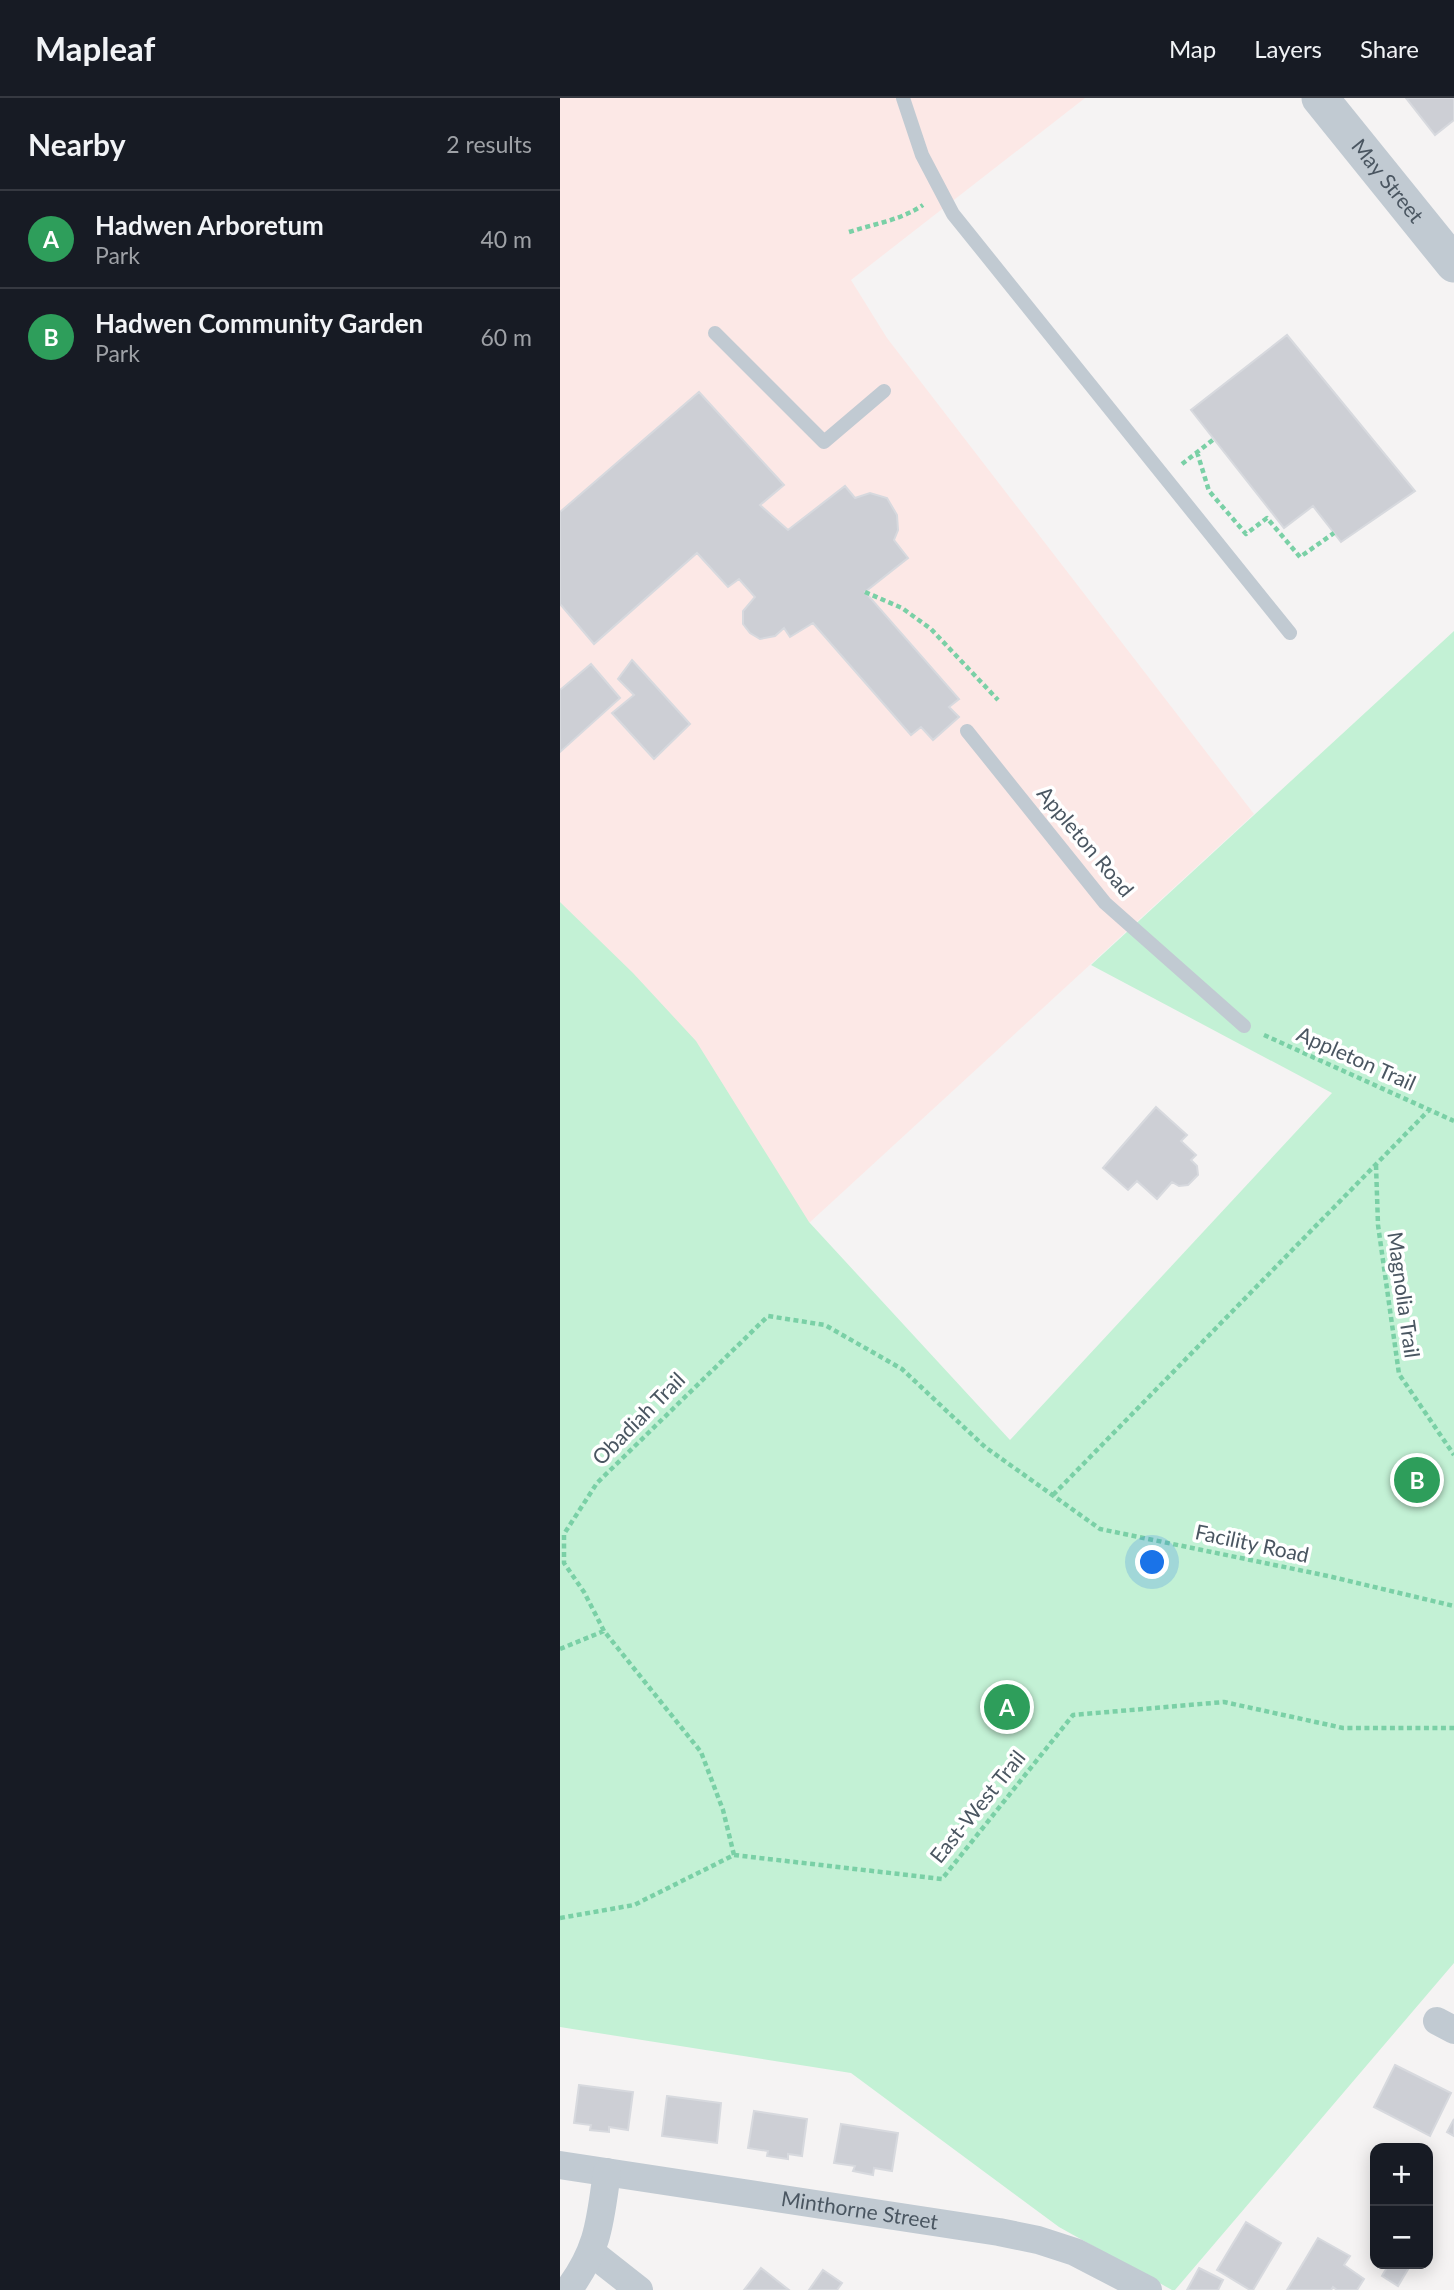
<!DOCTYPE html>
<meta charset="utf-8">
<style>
body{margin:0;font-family:Lato,sans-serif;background:#20242c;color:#f1f3f6}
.controls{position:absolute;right:21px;bottom:21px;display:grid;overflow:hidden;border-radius:14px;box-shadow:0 4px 18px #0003}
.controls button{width:63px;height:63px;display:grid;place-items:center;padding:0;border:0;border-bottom:2px solid #363941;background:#171b24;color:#f1f3f6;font:35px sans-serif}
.you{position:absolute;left:593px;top:1465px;width:24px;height:24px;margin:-18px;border:5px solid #fff;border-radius:50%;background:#1a73e8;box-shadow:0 0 0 10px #1a73e833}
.badge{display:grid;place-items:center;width:46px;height:46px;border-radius:50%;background:#1a73e8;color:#fff;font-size:23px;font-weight:700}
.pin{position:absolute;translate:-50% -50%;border:4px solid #fff;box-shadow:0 2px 7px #0006}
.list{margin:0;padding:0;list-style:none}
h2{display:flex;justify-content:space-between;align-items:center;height:91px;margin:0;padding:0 28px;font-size:30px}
h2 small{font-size:23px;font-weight:400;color:#9ea1a6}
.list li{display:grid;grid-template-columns:46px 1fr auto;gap:21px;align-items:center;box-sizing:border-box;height:98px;padding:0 28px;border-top:2px solid #363941}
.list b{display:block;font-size:26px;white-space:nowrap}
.list p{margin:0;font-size:23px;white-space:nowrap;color:#9ea1a6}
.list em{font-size:23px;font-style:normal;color:#9ea1a6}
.map{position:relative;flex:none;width:894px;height:2192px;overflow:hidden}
header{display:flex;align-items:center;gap:42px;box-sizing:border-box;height:98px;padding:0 35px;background:#171b24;border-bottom:2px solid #363941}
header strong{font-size:33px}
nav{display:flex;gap:38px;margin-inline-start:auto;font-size:24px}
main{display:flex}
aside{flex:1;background:#171b24}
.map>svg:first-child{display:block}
</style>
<header>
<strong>Mapleaf</strong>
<nav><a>Map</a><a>Layers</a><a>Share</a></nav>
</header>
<main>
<aside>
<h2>Nearby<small>2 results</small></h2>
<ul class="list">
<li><span class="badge" style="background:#2e9e5b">A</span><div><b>Hadwen Arboretum</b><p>Park</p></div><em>40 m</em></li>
<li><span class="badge" style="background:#2e9e5b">B</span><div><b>Hadwen Community Garden</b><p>Park</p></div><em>60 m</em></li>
</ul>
</aside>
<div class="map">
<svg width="894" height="2192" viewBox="0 0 894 2192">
<rect width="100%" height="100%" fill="#f5f3f3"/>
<path fill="#fce8e6" d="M0 0H525L291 182 327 240 694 716 0 1354Z"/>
<path fill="#c3f1d5" d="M894 533V1865L615 2192H612L499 2129 291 1975 0 1929V804L73 875 136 943 249 1124 450 1342 772 995 531 867Z"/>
<path fill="#cdcfd5" stroke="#d7d9de" stroke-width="2" d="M846 0H894V22L875 37Z
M727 237 855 393 781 444 753 408 724 430 631 312Z
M139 294 224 387 200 407 228 432 285 388 295 400 310 395 327 400 337 417 338 432 334 442 348 460 305 494 399 601 389 609 399 619 373 642 361 629 351 637 253 525 230 539 224 530 215 538 200 541 190 535 183 526V513L195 499 179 481 168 489 137 455 34 546 0 506V414Z
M72 562 130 626 94 661 52 615 74 597 58 581Z
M31 566 60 600 0 654V592Z
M596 1009 627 1037 621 1043 636 1057 631 1062 637 1068 638 1077 628 1087 619 1088 612 1084 597 1101 577 1083 568 1092 543 1070Z
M835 1967 891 1995 870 2038 814 2009Z
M19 1987 73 1994 68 2032 49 2029V2034L30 2032 31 2027 14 2025Z
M107 1998 161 2005 157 2045 102 2038Z
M194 2013 247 2021 242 2058 228 2056V2061L207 2058 208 2053 188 2050Z
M894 2021V2038L887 2034Z
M281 2026 338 2035 332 2073 314 2070 313 2077 293 2073 295 2068 274 2065Z
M686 2124 721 2145 693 2192H690L657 2172Z
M758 2140 790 2158 784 2167 804 2181 797 2192H777L773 2189 771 2192H727Z
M829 2166H846L850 2168 838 2188 822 2178Z
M201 2170 229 2192H184Z
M639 2170 663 2182 658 2192H627Z
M263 2172 282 2185 277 2192H249Z"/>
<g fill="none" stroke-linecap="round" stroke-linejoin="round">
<path stroke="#7ad0a6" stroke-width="4.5" stroke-dasharray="5 3.5" stroke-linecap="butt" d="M289 134C314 126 341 122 363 107
M637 354 649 393 686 436 707 420 740 459 774 435
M622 366 654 341
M305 494 342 510 371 531 438 602
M704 937 894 1023
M816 1067 818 1127 839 1276 894 1357
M493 1397 870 1011
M0 1551 44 1533
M174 1757 163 1712 141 1654 44 1533 24 1494 4 1465V1436L37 1385 208 1218 265 1227 342 1271 425 1349 540 1431 768 1478 894 1508
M0 1820 74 1807 174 1757 382 1781 513 1617 664 1604 783 1630H894"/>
<path stroke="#c1cad2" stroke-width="14" d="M343 0 362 57 393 116 730 535
M155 235 264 344 324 293
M407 633 545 805 684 928"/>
<g stroke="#c1cad2" stroke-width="28">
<path d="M877 1923 894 1932"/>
<path id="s1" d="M0 2067 439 2134 478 2142 515 2154 588 2192"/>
<path d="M32 2155 79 2192"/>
<path d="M8 2192C39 2151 40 2123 47 2074"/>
</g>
<path stroke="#c1cad2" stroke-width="37" id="s2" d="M760 0 894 166"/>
</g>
<g text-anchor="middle" stroke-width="7" stroke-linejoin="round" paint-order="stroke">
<g font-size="21" fill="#4a5661" stroke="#fff">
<text dy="7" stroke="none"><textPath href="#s2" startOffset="107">May Street</textPath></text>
<text transform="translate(525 744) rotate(50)" y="7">Appleton Road</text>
<text transform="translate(796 961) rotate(24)" y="7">Appleton Trail</text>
<text transform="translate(843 1197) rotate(82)" y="7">Magnolia Trail</text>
<text transform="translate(79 1321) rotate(-45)" y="7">Obadiah Trail</text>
<text transform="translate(692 1446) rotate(12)" y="7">Facility Road</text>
<text transform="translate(418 1709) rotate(-51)" y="7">East-West Trail</text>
<text dy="7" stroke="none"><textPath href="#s1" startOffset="303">Minthorne Street</textPath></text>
</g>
</g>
</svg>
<div class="controls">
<button>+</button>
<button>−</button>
</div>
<div class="you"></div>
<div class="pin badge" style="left:447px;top:1609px;background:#2e9e5b">A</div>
<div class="pin badge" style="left:857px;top:1382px;background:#2e9e5b">B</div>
</div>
</main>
